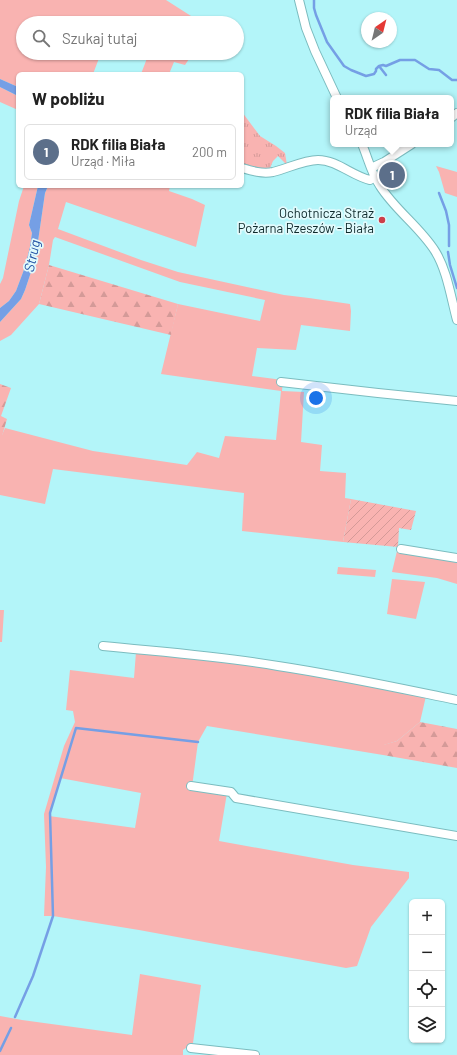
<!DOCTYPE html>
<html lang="pl">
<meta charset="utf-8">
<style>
body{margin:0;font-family:Barlow,sans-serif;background:#f2f2f2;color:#222}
.controls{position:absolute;right:12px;bottom:12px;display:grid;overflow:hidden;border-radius:6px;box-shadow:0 1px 3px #0004}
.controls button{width:36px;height:36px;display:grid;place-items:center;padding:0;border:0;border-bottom:1px solid #e0e0e0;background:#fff;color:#222;font:20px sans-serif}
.compass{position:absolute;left:361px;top:12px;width:36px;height:36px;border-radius:50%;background:#fff;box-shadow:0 1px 3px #0004;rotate:35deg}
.you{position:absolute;left:316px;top:398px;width:14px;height:14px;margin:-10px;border:3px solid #fff;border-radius:50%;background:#1a73e8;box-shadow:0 0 0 6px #1a73e833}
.badge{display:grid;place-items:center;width:26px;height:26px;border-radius:50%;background:#cd3d49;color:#fff;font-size:13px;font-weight:700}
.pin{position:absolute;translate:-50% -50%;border:2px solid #fff;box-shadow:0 1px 4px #0006}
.popup{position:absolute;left:330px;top:95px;width:124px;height:52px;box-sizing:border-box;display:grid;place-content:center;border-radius:6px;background:#fff;filter:drop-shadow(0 1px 3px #0005);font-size:13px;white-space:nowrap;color:#767676}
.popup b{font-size:15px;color:#222}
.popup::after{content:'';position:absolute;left:50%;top:100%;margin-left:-8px;border:8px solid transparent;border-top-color:#fff}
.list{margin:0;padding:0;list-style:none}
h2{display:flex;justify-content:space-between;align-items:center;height:52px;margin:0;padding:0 16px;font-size:17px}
h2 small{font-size:13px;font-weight:400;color:#767676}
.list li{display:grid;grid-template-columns:26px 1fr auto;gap:12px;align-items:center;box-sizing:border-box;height:56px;margin:0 8px 8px;padding:0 8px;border:1px solid #e0e0e0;border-radius:6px}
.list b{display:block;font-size:15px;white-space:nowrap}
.list p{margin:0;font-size:13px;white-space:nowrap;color:#767676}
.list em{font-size:13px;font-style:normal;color:#767676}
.icon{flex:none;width:22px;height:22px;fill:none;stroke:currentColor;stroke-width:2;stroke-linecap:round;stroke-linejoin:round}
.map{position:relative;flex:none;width:457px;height:1055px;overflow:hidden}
.search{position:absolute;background:#fff;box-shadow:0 1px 3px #0004;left:16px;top:16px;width:228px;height:44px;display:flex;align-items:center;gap:10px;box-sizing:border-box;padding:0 14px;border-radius:22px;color:#767676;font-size:15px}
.panel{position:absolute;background:#fff;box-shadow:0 1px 3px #0004;left:16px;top:72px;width:228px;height:116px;border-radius:6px}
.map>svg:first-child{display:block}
</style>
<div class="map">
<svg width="457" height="1055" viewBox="0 0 457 1055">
<defs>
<pattern id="forest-firs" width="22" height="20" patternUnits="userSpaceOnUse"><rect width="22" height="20" fill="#f9b3b1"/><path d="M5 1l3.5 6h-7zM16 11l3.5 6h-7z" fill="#d49a98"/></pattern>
<pattern id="park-tufts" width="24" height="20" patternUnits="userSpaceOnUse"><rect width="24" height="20" fill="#f9b3b1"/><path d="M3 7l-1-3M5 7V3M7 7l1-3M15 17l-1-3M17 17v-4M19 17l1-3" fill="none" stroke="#d49a98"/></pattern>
<pattern id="garden-furrows" width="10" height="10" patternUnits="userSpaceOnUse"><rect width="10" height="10" fill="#f9b3b1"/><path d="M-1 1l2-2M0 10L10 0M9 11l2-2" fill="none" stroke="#d49a98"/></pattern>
</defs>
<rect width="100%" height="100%" fill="#b3f5f9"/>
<path fill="#f9b3b1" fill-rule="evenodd" d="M0 0H166L202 23H23V53H101L93 74H18V87L0 79Z
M149 53H193L185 65 174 62 169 74H141Z
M0 87 18 96V110L0 102Z
M436 166 457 172V197L445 193 439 172Z
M24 186H38L29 225 32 233 30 247 25 267 16 291 9 301 0 308V284L3 278 19 201Z
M48 186H170L169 191 192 199 205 205 196 247 66 202 58 229 141 260 178 272 284 295 309 298 350 304 351 311 350 331 301 325 296 350 257 348 252 376 283 380 282 391 304 392 301 442 322 445 320 471 346 473 345 498 351 499 343 542 242 531 244 493 53 469 45 504 0 495V436L2 435 5 428 93 451 187 465 197 452 219 458 225 436 276 440 281 391 161 374 178 304 260 321 265 300 180 282 55 237 53 240 49 265 39 304 11 335 0 341V322L21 299 25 290 33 266 37 248 45 193Z
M397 551 457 561V584L437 578 392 572Z
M338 567 376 570 375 577 337 574Z
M392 579 425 582 416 619 387 614Z
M0 610H4L2 642H0Z
M136 652 243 663 426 696 420 722 397 741 384 745 383 755 207 726 198 742 192 787 227 793 219 841 353 865 409 872V878L371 927 357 966 346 968 139 930 53 916H44L46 867 44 814 64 746 75 722 73 711 66 710 70 670 134 678ZM60 778 141 793 135 828 49 816Z
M140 974 201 985 193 1043 183 1050V1055H0V1016L22 1020 132 1035Z"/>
<path fill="url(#forest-firs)" d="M49 265 178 304 171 335 39 304Z
M0 384 11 388 1 416 7 419 2 436H0Z
M420 722 457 729V768L383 755V745L397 741Z"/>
<path fill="url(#park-tufts)" d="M242 112 260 136 276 146 285 153 287 165 278 156 273 161 270 168 257 169 242 165Z"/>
<path fill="url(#garden-furrows)" d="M351 499 416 511 411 530 399 528 398 547 343 542Z"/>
<path fill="#759fe5" d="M0 79 18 87V96L0 87Z
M38 186H48L45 193 37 248 33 266 25 290 21 299 0 322V308L9 301 16 291 25 267 30 247 32 233 29 225Z"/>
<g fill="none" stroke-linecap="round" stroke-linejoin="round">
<path stroke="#759fe5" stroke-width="2.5" d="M314 0V8L316 15 327 42 344 66 351 70 366 76 374 74 376 71V69L379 66 383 65 386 66 400 60H415L429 69 439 70 452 80H457
M379 66 386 75
M439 193 446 211 449 225V246
M448 252 450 265 457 288
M15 1017 33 976 53 916 50 813 76 728 198 742
M0 1051 11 1028"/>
<defs>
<path id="minor" d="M299 0 306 28 315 51 337 98
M451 118 457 113
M362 144C368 158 371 173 380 186 395 210 420 227 435 251 447 270 451 298 457 320
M242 168C252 171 262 174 273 172 286 169 304 160 318 160 337 160 352 176 370 180L375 177
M371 168 384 162 412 144
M281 382 378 393 457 401
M401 549 457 558
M103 646C161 652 220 656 278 666 338 675 398 688 457 700
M191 786 231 792 236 798 457 836
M191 1048 255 1055"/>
</defs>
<use href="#minor" stroke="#7bbcbf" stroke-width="10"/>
<use href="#minor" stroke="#fff" stroke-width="8"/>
</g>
<circle fill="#cd3d49" stroke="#e1fafc" stroke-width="1.5" cx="382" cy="220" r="4"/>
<g text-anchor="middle" stroke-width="3.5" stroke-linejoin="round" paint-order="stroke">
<g font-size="13" fill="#0f2a2c" stroke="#e1fafc" text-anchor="end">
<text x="374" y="218">Ochotnicza Straż<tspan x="374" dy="15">Pożarna Rzeszów - Biała</tspan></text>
</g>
<g font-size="14" font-style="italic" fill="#2150a3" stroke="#e1fafc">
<text transform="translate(32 256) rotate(-78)" y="5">Strug</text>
</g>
</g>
</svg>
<div class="controls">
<button>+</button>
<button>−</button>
<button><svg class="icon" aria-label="locate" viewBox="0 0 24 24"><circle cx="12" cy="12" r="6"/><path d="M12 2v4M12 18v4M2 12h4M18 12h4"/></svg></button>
<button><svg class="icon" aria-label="layers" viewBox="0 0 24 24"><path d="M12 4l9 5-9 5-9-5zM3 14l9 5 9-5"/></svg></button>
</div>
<svg class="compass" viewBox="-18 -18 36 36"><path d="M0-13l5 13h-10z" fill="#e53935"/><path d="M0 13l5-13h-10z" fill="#767676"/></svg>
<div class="you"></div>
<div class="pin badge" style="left:392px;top:175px;background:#5c6f8a">1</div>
<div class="popup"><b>RDK filia Biała</b>Urząd</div>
<div class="search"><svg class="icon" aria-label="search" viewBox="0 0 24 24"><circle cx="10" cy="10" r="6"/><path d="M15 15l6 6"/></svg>Szukaj tutaj</div>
<section class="panel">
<h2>W pobliżu<small></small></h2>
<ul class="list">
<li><span class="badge" style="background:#5c6f8a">1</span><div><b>RDK filia Biała</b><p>Urząd · Miła</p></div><em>200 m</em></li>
</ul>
</section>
</div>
